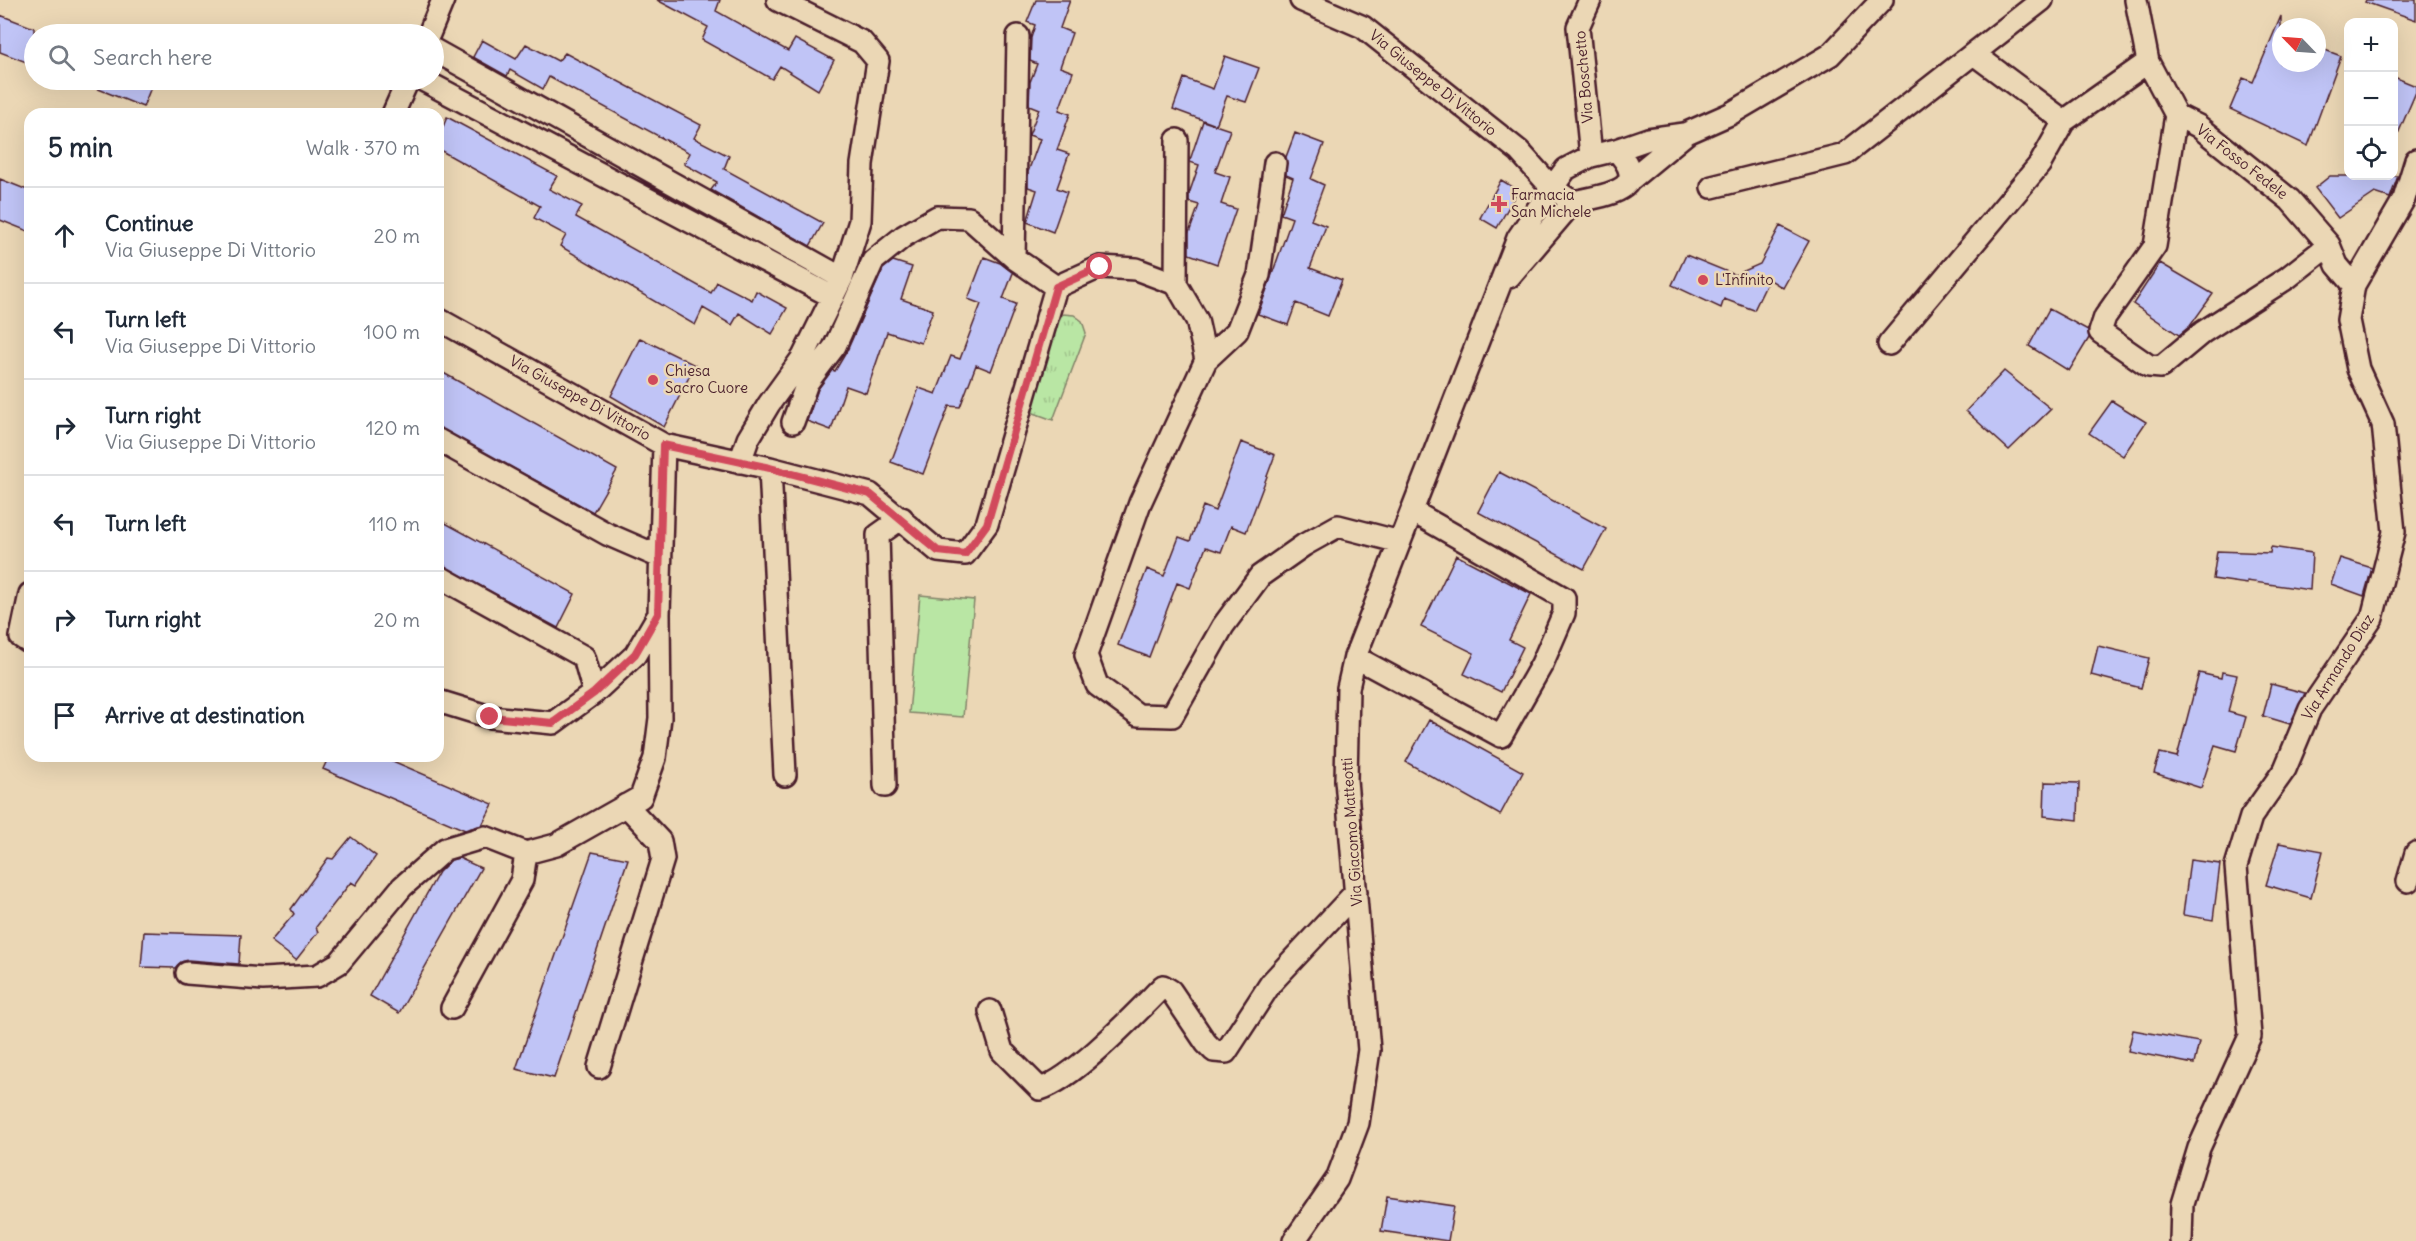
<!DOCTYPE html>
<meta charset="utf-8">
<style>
body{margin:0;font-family:Delius,sans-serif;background:#f6f6f7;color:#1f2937}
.controls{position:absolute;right:18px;top:18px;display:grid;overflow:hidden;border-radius:12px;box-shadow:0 6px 24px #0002}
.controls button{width:54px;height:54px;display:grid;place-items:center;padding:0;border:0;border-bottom:2px solid #e0e1e3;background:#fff;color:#1f2937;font:30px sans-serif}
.compass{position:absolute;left:2272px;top:18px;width:54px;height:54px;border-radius:50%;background:#fff;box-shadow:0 6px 24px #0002;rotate:295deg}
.stop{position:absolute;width:18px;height:18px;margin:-14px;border:4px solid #d1495b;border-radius:50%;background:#fff}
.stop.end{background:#d1495b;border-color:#fff;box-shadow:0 2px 6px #0008}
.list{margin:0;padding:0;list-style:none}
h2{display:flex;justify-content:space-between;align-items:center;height:78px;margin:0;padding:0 24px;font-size:26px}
h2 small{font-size:20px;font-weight:400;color:#747a83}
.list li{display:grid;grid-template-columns:39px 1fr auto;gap:18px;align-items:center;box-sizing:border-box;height:96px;padding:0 24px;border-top:2px solid #e0e1e3}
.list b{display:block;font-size:22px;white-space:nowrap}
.list p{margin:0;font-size:20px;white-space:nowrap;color:#747a83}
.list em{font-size:20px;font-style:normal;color:#747a83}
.icon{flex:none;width:33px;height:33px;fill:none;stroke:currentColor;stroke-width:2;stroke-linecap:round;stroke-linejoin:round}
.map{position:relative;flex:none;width:2416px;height:1241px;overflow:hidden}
.search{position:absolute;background:#fff;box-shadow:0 6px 24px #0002;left:24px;top:24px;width:420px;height:66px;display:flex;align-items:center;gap:15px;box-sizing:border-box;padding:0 21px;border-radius:33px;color:#747a83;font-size:22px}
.panel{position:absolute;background:#fff;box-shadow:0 6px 24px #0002;left:24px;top:108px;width:420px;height:654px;border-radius:18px}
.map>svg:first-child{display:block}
</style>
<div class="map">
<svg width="2416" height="1241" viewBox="0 0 2416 1241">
<defs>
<pattern id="park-tufts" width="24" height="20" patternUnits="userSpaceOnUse" patternTransform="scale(1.5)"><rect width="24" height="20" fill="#b9e6a4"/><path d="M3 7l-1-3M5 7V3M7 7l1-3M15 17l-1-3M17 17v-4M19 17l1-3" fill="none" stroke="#a1c58d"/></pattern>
</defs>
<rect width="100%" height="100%" fill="#ebd7b5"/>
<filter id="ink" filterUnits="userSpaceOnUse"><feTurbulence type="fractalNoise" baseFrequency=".0167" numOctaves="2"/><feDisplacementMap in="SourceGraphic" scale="12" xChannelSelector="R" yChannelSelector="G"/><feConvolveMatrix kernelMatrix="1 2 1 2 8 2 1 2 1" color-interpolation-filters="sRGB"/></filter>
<g filter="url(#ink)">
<path fill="url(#park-tufts)" stroke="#828268" stroke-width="1.5" d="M1063 314 1074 315 1082 321 1086 333 1053 420 1023 409 1055 323Z"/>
<path fill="#b9e6a4" stroke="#828268" stroke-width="1.5" d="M920 595 974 600 963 717 909 713Z"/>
<path fill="#c0c4f6" stroke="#4a1f2b" stroke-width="1.5" d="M657 0H720L716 11 788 51 795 39 834 60 818 90 780 66 772 79 702 40 708 27Z
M1036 0H1070L1060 28 1072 33 1060 67 1073 72 1059 110 1070 114 1057 150 1069 154 1057 188 1067 192 1053 232 1027 222 1037 190 1028 187V172L1040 139 1029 135 1039 109 1029 105 1030 82 1037 64 1030 61 1031 38 1035 25 1027 22Z
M2366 0H2416V20L2365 2Z
M0 15 34 28V65L0 52Z
M2281 16V63H2317V47L2341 56 2308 146 2230 109 2243 78 2253 82Z
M482 40 516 59 526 44 558 61 565 53 701 125 694 138 729 156 724 169 823 223 810 246 711 190 717 182 684 164 690 153 549 77 543 89 510 70 507 76 473 57Z
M1225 56 1259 68 1246 102 1227 96 1216 125 1173 109 1184 78 1213 89Z
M2394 77 2416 86V92L2394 143Z
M76 80H154L143 107Z
M447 117 557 176 549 189 582 206 576 217 711 293 717 282 752 300 756 291 787 308 772 334 739 313 732 325 703 308 695 325 560 246 566 235 534 218 540 206 438 149V139Z
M1203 121 1230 130 1215 172 1230 177 1221 204 1236 209 1217 264 1189 254V233L1199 205 1189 202V194L1199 165 1190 162V160Z
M1295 133 1324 144 1311 179 1324 185 1311 220 1326 226 1310 268 1342 280 1328 316 1296 303 1288 325 1258 314 1292 218 1281 214 1293 178 1286 175V157Z
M2330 176H2398L2390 198 2375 193 2338 218 2315 188Z
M0 179 30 191V232L0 220Z
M1501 180 1518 190 1497 228 1480 218Z
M1780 226 1809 241 1783 288 1769 279 1754 310 1724 299 1721 308 1672 285 1686 255 1735 275 1760 264Z
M984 257 1000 263 1013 273 1003 299 1016 304 991 371 976 365 960 407 949 406 923 474 891 462 919 388 936 394 951 356 960 359 981 304 968 299Z
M893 261 912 267 901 299 933 310 921 343 887 332 866 393 846 386 831 430 807 421 818 389 832 370 835 371 847 351 883 269Z
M2160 263 2213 294 2190 326 2179 335 2133 304Z
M2049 309 2088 330 2089 338 2069 371 2029 346Z
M640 338 695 365 664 427 611 396Z
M438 370 617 470 593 512 438 427Z
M2004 371 2051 409 2009 450 1966 411Z
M2112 401 2146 422 2123 456 2089 433Z
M1241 442 1275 455 1246 532 1231 526 1221 552 1206 547 1190 588 1177 583 1149 657 1118 645 1147 569 1164 576 1179 537 1190 541 1203 506 1215 511Z
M1499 472 1606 529 1584 569 1478 512Z
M438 519 575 594 558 628 438 563Z
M2271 547 2312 553 2310 590 2247 581V584L2213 579 2217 551 2270 553Z
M1456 555 1531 594 1509 640 1523 647 1501 692 1464 674 1474 653 1421 627Z
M2340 558 2372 568 2364 596 2331 584Z
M2098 646 2149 658 2141 688 2091 675Z
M2222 672 2237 675 2228 712 2246 717 2236 751 2215 745 2201 788 2154 773 2160 753 2177 757 2199 673 2221 678Z
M2271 684 2305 693 2290 724 2263 716Z
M1429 720 1523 772 1500 815 1406 762Z
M329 756H381L493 804 482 825 465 830 323 769Z
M2045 782 2079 783 2078 820 2044 816Z
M351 837 376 856 356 885 351 882 316 927 318 932 296 960 271 941 294 914 291 909 328 858 333 859Z
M2279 843 2323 851 2311 898 2266 885Z
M592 852 628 859 554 1078 516 1069Z
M459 858 481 868 399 1013 370 996 439 872 451 860Z
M2190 860 2220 864 2213 920 2183 915Z
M144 932 241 935 239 964 188 960 181 962 175 968 141 967Z
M2133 1030 2199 1042 2194 1064 2128 1051Z
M1387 1196 1454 1206 1448 1241 1381 1231Z"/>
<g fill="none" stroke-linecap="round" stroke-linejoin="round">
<defs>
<path id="minor" d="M1590 0 1578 27 1591 156
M2136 0 2148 62 2176 115 2198 126 2290 200 2329 245 2337 265 2354 285
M429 34 443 0
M434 50 842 278
M1974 54 2064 121
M423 80 833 297
M393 114 408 80
M2176 115 2155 246 2105 317 2100 332 2149 366 2161 367 2203 332 2287 278 2329 245
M1616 150C1655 191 1604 195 1573 202L1552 188 1566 169 1591 156Z
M1616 150 1648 139 1684 134
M1275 163 1259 275 1237 331 1206 360 1140 503 1086 655 1097 685 1138 715 1172 716 1223 626 1260 576 1304 545 1338 526 1400 542
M1630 180 1687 133 1730 114 1830 55 1882 0
M1712 187 1845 154 2042 0
M1014 258 1018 36
M1509 277 1573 202
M1176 284 1177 140
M438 319 664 445 770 468 870 494 938 551 965 554 987 524 1056 287 1100 267 1136 269 1176 284 1197 320 1206 360
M1889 344 2040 164 2064 121 2148 62
M793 422 807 383 835 346 873 261 904 236 937 217 969 218 1014 258 1056 287
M438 440 607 534 660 557
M740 462 748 439 769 404 803 357 842 278 860 221 862 164 878 61 862 42 778 0
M770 468 785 775
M438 576 584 657 594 693
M30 594 21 637 30 643
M1355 657 1501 736 1542 664 1564 613V598L1412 511
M438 701 490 717 553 723 594 693 635 655 659 614 664 445
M885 786 878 535 902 518
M2408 881 2416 853
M187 973 263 979 317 976 339 963 402 887 445 849 485 837 526 853 556 845 641 797 655 758 660 718 659 614
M452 1008 522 880 526 853
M990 1011 1002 1051 1040 1089C1075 1078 1135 1014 1163 986L1171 991 1206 1043 1214 1051 1226 1052 1271 983 1356 892
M599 1067 663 859 660 841 626 805
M1294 1241 1337 1179 1358 1123 1369 1050 1346 780 1348 688 1355 657 1518 238 1552 188 1519 151 1363 27 1301 0
M2181 1241 2182 1204 2199 1148 2250 1036 2236 866 2251 817 2285 769 2310 709 2372 618 2394 532 2383 424 2358 369 2348 320 2354 285 2404 199 2416 160"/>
</defs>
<use href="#minor" stroke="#4a1f2b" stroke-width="26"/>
<use href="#minor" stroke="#ebd7b5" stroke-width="21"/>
</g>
</g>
<g fill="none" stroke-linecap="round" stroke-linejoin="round" filter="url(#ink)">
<path stroke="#d1495b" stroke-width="8" d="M490 717 553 723 594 693 635 654 658 614 663 445 770 468 870 494 938 551 965 554 987 524 1056 287 1100 267"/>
</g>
<g fill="#d1495b" stroke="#ebd7b5" stroke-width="2">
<path d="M1496 195h6v6h6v6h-6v6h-6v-6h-6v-6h6z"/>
<circle cx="1703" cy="280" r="6"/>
<circle cx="653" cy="380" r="6"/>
</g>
<g text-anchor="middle" stroke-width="5" stroke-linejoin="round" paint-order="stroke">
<g font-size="15" fill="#4a1f2b" stroke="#ebd7b5">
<text transform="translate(1584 77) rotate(-95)" y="5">Via Boschetto</text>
<text transform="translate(1433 83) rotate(39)" y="5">Via Giuseppe Di Vittorio</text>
<text transform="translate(2242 162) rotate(38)" y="5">Via Fosso Fedele</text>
<text transform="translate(580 398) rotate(29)" y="5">Via Giuseppe Di Vittorio</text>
<text transform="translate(2338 667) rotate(-58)" y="5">Via Armando Diaz</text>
<text transform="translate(1352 832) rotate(-94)" y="5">Via Giacomo Matteotti</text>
</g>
<g font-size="15" fill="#4a1f2b" stroke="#ebd7b5" text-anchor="start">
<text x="1511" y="200">Farmacia<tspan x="1511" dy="17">San Michele</tspan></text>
<text x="1715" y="285">L'Infinito</text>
<text x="665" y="376">Chiesa<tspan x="665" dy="17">Sacro Cuore</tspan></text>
</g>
</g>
</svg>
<div class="controls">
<button>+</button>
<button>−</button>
<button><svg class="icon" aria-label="locate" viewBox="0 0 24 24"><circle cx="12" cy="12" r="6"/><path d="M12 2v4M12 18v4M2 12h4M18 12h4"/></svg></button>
</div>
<svg class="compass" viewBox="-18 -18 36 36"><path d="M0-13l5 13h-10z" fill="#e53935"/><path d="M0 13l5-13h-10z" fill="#747a83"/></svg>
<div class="stop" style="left:1100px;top:267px"></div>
<div class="stop end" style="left:490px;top:717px"></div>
<div class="search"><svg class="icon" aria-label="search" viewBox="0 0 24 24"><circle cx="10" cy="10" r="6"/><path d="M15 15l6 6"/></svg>Search here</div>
<section class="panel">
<h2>5 min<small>Walk · 370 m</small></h2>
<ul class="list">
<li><svg class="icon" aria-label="ahead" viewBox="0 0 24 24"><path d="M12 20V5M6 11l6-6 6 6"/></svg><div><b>Continue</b><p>Via Giuseppe Di Vittorio</p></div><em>20 m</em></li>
<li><svg class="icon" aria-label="left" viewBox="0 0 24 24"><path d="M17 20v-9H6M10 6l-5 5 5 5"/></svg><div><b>Turn left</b><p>Via Giuseppe Di Vittorio</p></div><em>100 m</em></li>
<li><svg class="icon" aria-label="right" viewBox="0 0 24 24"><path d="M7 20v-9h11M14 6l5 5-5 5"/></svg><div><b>Turn right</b><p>Via Giuseppe Di Vittorio</p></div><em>120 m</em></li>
<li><svg class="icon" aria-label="left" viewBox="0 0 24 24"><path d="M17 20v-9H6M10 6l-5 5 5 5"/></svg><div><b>Turn left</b></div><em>110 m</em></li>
<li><svg class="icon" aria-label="right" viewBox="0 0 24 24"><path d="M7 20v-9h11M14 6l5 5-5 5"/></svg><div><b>Turn right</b></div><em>20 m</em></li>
<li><svg class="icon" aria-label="arrive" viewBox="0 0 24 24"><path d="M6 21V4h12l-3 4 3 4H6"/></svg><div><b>Arrive at destination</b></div></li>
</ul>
</section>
</div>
